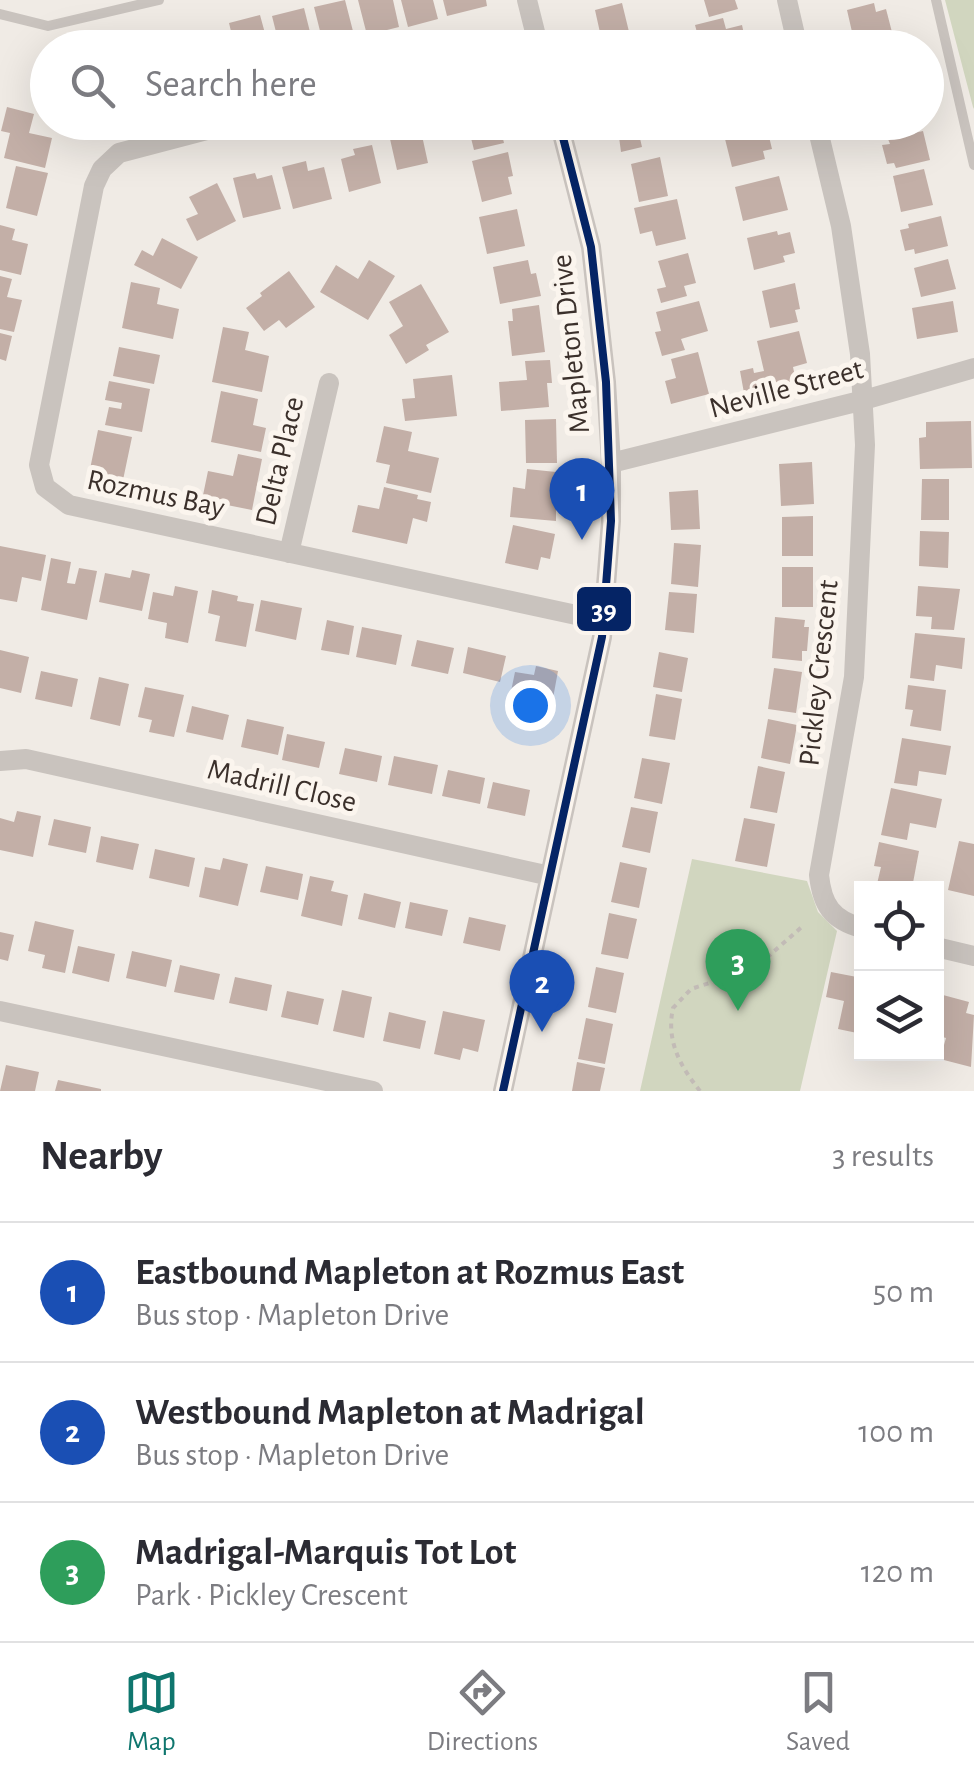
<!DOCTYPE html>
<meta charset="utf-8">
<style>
body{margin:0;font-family:"Alegreya Sans",sans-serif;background:#f2f2f3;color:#2b2b33}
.controls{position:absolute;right:30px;bottom:30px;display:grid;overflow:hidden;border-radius:0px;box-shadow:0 10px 40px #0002}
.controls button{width:90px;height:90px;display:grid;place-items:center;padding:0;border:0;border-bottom:2px solid #e1e1e2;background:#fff;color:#2b2b33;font:50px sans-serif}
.you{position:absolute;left:530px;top:705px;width:35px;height:35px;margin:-25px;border:8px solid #fff;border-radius:50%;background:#1a73e8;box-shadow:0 0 0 15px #1a73e833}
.badge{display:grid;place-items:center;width:65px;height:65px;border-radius:50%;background:#0f766e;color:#fff;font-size:32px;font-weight:700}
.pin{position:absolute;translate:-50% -82px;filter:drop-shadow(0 2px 5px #0008)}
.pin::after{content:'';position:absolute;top:52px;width:35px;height:30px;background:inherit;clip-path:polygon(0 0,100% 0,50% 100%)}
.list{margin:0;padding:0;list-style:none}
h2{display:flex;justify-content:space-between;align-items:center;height:130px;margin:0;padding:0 40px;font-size:42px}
h2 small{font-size:32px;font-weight:400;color:#7c7c81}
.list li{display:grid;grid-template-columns:65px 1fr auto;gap:30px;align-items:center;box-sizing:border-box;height:140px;padding:0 40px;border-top:2px solid #e1e1e2}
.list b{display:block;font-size:38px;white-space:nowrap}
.list p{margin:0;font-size:32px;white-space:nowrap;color:#7c7c81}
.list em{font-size:32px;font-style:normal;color:#7c7c81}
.icon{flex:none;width:55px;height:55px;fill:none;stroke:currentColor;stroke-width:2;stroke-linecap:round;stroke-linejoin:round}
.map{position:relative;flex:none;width:974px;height:1091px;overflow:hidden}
.search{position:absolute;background:#fff;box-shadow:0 10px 40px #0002;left:30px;right:30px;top:30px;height:110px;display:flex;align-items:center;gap:25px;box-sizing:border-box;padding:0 35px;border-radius:55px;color:#7c7c81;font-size:38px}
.sheet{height:550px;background:#fff}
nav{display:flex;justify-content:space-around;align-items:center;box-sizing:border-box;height:140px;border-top:2px solid #e1e1e2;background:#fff;font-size:28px;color:#7c7c81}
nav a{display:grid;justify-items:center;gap:5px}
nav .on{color:#0f766e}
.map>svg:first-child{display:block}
</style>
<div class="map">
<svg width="974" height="1091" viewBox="0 0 974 1091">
<rect width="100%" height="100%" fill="#f0ebe5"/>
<path fill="#d1d6bf" d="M945 0H974V109L973 107Z
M692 859 807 881 818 912 837 931 800 1091H640Z"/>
<path fill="#c3afa7" d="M345 0 355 39 324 47 314 7Z
M358 0H393L399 27 367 35Z
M401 0H433L438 19 408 27Z
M443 0H486L487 6 447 16Z
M704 0H735L738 9 709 17Z
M622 3 631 40 603 46 595 10Z
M874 3 876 12 886 9 893 36 855 45 847 10Z
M304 8 314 48H280L272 16Z
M260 15 269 48H235L229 23Z
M723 18 726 29 742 25 747 48H701L695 25Z
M218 32 221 48H191L188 39Z
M7 107 34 114 29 133 52 138 45 168 4 158 10 133 1 131Z
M467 122H499L504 143 474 150Z
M617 122H665L666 128 639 134 642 147 621 152Z
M766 124 772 149 763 151 765 159 732 167 724 135Z
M421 131 428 163 397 170 390 139Z
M923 131 930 160 896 168 894 163 887 164 882 145 890 144 888 139Z
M372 145 381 183 349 192 341 159 355 155 353 149Z
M508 152 513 176 508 177 512 194 482 202 472 161Z
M660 157 668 196 639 202 631 164Z
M306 161 308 171 324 167 332 199 293 209 282 167Z
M16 166 48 173 37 216 6 208Z
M924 169 933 205 901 212 893 176Z
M255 173 257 179 272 175 281 209 243 218 233 178Z
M779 176 788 210 743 221 735 187Z
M217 183 236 221 197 241 186 219 198 214 189 197Z
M677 199 686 239 656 246 652 231 640 234 634 208Z
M517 209 525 246 487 254 479 217Z
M941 216 948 246 915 254 914 249 905 251 900 230 909 228 908 224Z
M0 225 15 229 12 240 28 244 21 275 0 270Z
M777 231 778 235 790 232 795 253 783 256 785 262 754 270 747 238Z
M162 238 198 257 181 289 134 265 142 250 153 256Z
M688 253 696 283 684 286 687 296 661 303 657 289 666 287 658 261Z
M948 259 956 289 921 297 914 268Z
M369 260 395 276 368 320 320 292 336 265 358 279Z
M528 260 531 274 536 273 541 296 500 304 493 267Z
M289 271 315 307 286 328 279 320 264 331 246 308 262 296 260 293Z
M0 276 12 279 7 297 22 300 14 332 0 329Z
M131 282 160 288 157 304 179 309 173 339 122 328Z
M795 283 800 309 795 310 798 322 770 328 762 291Z
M421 284 449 332 426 345 429 350 406 364 389 335 403 326 389 302Z
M699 301 708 331 681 339 685 350 662 356 655 332 661 331 656 312Z
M953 301 958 332 917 339 912 308Z
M539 305 545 352 512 356 508 321H513L512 309Z
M223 327 249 332 245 350 269 356 262 392 212 382Z
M799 331 807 363 793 367 796 381 744 393 740 371 753 368 754 373 764 371 757 341Z
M0 333 12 336 6 361 0 359Z
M119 347 160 355 154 384 113 376Z
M698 352 709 394 671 404 665 381 676 378 671 359Z
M550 360 552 383H547L549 407 501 411 499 382 527 380 525 361Z
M452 375 457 416 405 421 402 399 415 398 413 379Z
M109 381 150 389 142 432 105 425 109 407 121 409 122 403 105 400Z
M221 391 258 399 253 425 266 428 261 452 211 442Z
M556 419 557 463H526L525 420Z
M971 421 972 468 920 469 919 438 926 437V422Z
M384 426 412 432 408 451 439 458 431 493 386 483 390 465 376 462Z
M98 430 132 437 123 480 89 474Z
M238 454 262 459 252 510 202 500 208 471 233 476Z
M812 462 814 504 781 506 779 464Z
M527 469 556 472V521L510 517 513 487 525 489Z
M922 479H949V520H921Z
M384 487 418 495 417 499 431 502 427 522 413 518 407 544 352 532 358 505 379 509Z
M698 490 700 529 671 530 669 492Z
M813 516V556H782V517Z
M513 525 555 534 550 559 541 557 538 570 505 563Z
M920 531 949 532 948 568 919 566Z
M674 543 701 545 698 587 671 584Z
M0 546 46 555 41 581 22 577 17 602 0 599Z
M51 558 71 562 67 583 75 584 79 568 97 571 87 620 41 610Z
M782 567H813V607H782Z
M132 570 150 574 142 611 99 602 105 573 130 578Z
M175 586 198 591 188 643 165 638 167 623 148 619 153 592 173 596Z
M918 586 960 589 954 630 931 629 932 617 916 616Z
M212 590 238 596 237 601 254 604 246 647 215 641 220 616 208 613Z
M669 592 697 594 694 633 665 630Z
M261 600 302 608 296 640 255 631Z
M775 617 805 620 804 627H809L807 651H802V661L772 658Z
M327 620 354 626 349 655 321 650Z
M362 627 402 635 396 665 356 657Z
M915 633 965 638 962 669 936 665 934 681 910 678Z
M417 640 454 648 448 674 411 666Z
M468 647 506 656 500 682 463 673Z
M0 650 29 657 21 693 0 688Z
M659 652 688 658 682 692 653 687Z
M536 666 558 671 551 709 509 701 515 672 534 675Z
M774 668 802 672 796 713 768 709Z
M41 671 78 679 72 707 35 699Z
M99 677 129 684 120 726 90 719Z
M908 685 946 690 941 731 910 726 913 710 905 709Z
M145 687 184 695 174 737 149 732 152 720 138 717Z
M656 694 682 699 675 740 649 736Z
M192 706 229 715 223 740 186 732Z
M247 719 284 727 278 755 241 747Z
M768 719 797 725 790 764 761 758Z
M287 734 325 742 319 768 282 760Z
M902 738 951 746 946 775 919 771 917 786 894 783Z
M345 748 382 756 377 782 339 774Z
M394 756 438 765 432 794 388 785Z
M642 758 670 763 662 804 634 798Z
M758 766 785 772 777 813 750 808Z
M448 770 485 778 480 804 442 796Z
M493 782 530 790 525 816 487 808Z
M891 788 942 799 936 828 910 823 907 840 881 835Z
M631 807 658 812 650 853 622 847Z
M17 811 41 816 33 857 0 850V818L14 822Z
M744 818 775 824 767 867 735 861Z
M54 819 91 827 86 853 48 845Z
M101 836 139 844 133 870 96 862Z
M959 841 974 844V896L948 890Z
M879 842 919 851 912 888 877 884 881 867 874 866Z
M155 849 195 858 189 887 149 878Z
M223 858 248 864 238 906 199 897 205 867 220 870Z
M620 862 647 868 639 908 611 902Z
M266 866 303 874 298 900 260 892Z
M310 876 334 881 331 891 348 895 342 926 301 916Z
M364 893 401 902 395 928 358 919Z
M410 902 448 910 442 936 405 928Z
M609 913 637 919 628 959 601 954Z
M469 917 506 925 500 951 463 943Z
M35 921 74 930 65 973 42 968 45 955 28 951Z
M0 932 14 935 8 961 0 959Z
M78 946 115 954 109 982 72 973Z
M132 951 172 960 166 987 126 978Z
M180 965 220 974 214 1000 174 992Z
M596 967 624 973 616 1013 588 1007Z
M831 972 862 978V1034L838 1029 844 1001 826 997Z
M235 977 272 985 267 1011 229 1003Z
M342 990 372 997 364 1038 333 1031Z
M287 991 324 999 318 1025 281 1017Z
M943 995 969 1002 966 1013 974 1015 971 1067 940 1059 946 1038 936 1035V1020Z
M443 1011 485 1020 478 1052 463 1048 460 1060 434 1054Z
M389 1012 426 1021 420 1049 383 1041Z
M586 1018 613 1024 605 1064 578 1059Z
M577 1062 605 1068 600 1091H572Z
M6 1065 39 1072 35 1091H0Z
M58 1080 101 1089V1091H55Z"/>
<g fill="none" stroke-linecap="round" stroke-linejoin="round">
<path stroke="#c2bbb6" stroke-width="4" stroke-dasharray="5 5" stroke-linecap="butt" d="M700 1091C680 1066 666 1041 673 1008L691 989 755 968 804 925"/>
<path stroke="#c9c3be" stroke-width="10" d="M936 0 974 165
M0 14 48 26 159 0"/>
<path stroke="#c9c3be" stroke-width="20" d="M527 0 539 48
M787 0 798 48
M237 122 119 153 102 169 94 186 39 465 45 487 69 505 604 621
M816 122 841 226 860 354 865 445 854 677 819 875C822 905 832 920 862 928
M611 463 864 400 974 368
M289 553 329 383
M0 761 26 759 550 876
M936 947 974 956
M0 1011 373 1091
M503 1091 602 637 611 521V463L606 382 591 247 559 122"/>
<defs>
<path id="bus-1" d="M503 1091 602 637 611 521 606 382 591 247 559 122"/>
</defs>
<use href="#bus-1" stroke="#fbf5ee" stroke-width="15"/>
<use href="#bus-1" stroke="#052465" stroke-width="8"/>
</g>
<g text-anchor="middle" stroke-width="10" stroke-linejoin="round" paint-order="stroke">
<g font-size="30" fill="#3b302b" stroke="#fbf5ee">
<text transform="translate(570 344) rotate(-96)" y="10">Mapleton Drive</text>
<text transform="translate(786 388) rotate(-15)" y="10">Neville Street</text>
<text transform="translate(279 461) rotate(-77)" y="10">Delta Place</text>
<text transform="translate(156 493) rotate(12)" y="10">Rozmus Bay</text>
<text transform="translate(818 673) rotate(-84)" y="10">Pickley Crescent</text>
<text transform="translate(282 785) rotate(13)" y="10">Madrill Close</text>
</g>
</g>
<rect stroke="#fbf5ee" stroke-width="4" x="575" y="585" width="58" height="48" rx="10" fill="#052465"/>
<g font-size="28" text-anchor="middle" font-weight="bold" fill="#fff">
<text x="604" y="619">39</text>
</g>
</svg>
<div class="controls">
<button><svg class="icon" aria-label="locate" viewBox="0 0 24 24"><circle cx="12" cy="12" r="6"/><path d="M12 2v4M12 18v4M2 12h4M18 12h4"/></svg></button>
<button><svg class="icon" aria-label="layers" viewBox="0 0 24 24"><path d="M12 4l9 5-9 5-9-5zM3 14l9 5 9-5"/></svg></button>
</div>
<div class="you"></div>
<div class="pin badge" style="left:582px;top:540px;background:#1a4fb4">1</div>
<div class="pin badge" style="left:542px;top:1032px;background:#1a4fb4">2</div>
<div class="pin badge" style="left:738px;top:1011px;background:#2e9e5b">3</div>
<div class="search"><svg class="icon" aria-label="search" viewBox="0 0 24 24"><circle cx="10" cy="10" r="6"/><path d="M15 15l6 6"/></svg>Search here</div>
</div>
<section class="sheet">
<h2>Nearby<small>3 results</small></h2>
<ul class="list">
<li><span class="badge" style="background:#1a4fb4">1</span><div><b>Eastbound Mapleton at Rozmus East</b><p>Bus stop · Mapleton Drive</p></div><em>50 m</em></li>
<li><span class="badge" style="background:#1a4fb4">2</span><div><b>Westbound Mapleton at Madrigal</b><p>Bus stop · Mapleton Drive</p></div><em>100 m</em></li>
<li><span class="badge" style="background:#2e9e5b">3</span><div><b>Madrigal-Marquis Tot Lot</b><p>Park · Pickley Crescent</p></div><em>120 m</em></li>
</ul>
</section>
<nav>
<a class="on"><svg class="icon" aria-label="map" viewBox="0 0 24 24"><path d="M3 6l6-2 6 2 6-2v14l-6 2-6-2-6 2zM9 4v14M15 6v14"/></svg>Map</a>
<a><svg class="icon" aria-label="directions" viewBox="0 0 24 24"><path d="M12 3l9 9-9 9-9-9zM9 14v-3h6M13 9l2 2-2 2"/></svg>Directions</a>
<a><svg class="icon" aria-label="saved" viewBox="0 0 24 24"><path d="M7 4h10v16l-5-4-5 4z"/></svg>Saved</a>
</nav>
